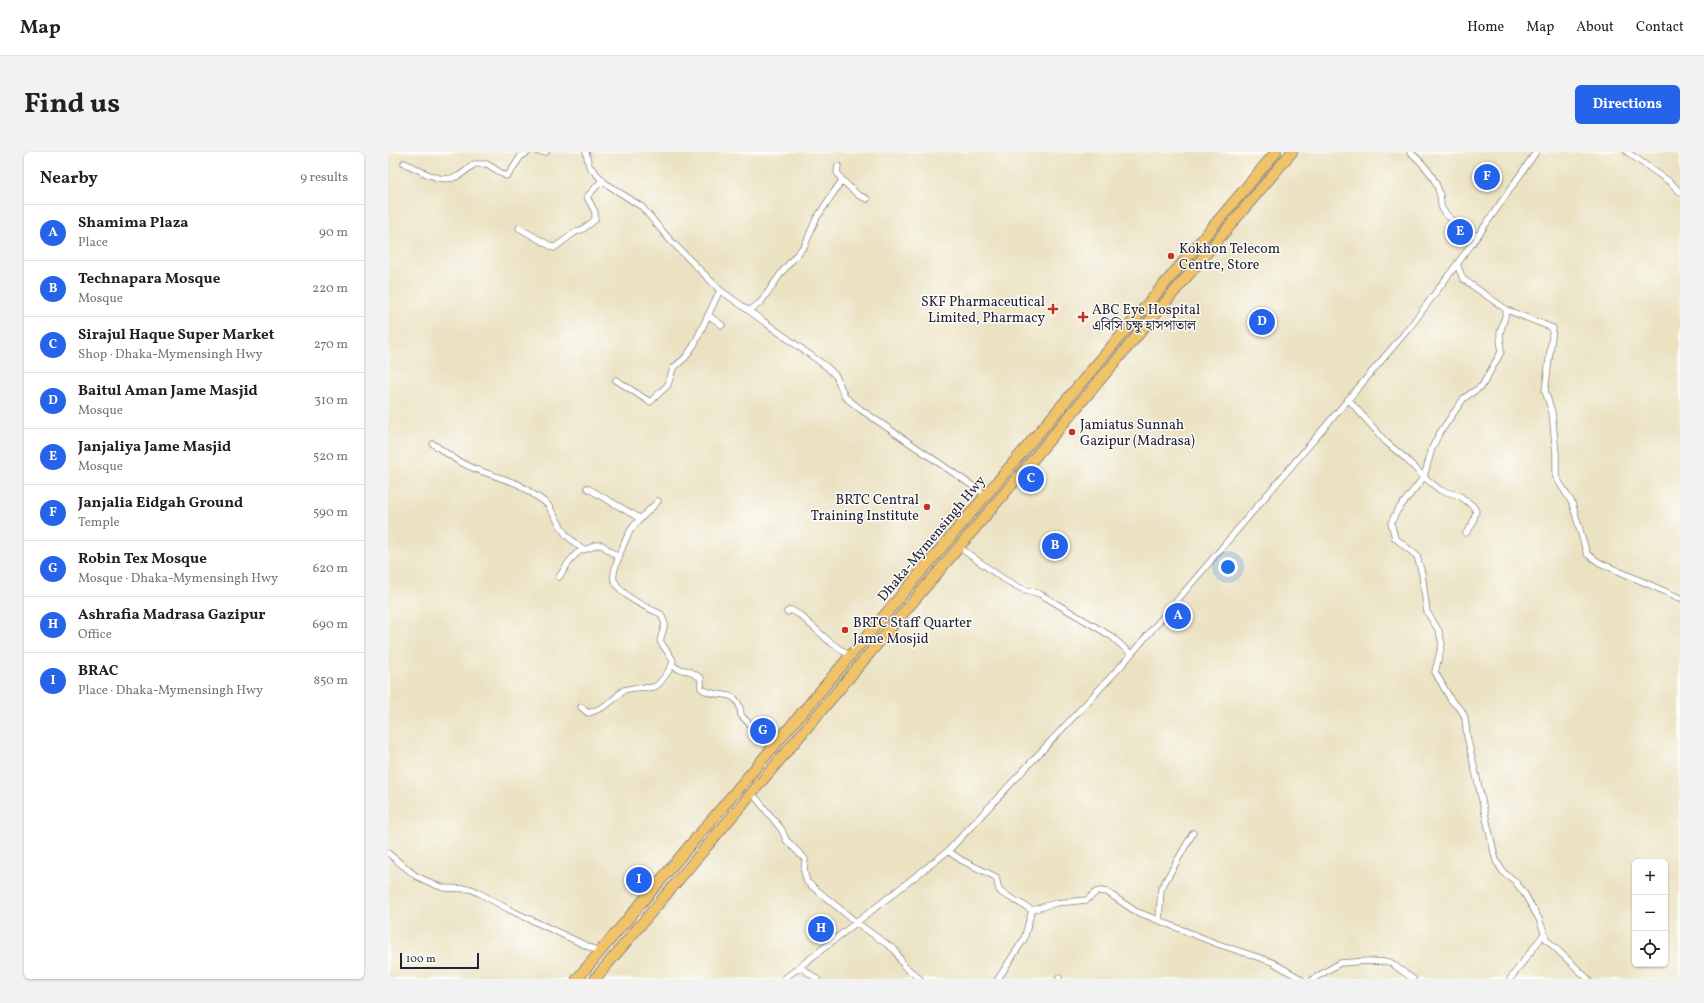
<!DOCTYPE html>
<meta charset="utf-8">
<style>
body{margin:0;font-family:Vollkorn,"Noto Serif Bengali",serif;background:#f2f2f2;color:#202124}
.controls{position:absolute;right:12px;bottom:12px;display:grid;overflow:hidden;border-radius:6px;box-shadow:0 1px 3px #0004}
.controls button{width:36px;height:36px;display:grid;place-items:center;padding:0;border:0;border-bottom:1px solid #e0e0e0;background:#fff;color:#202124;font:20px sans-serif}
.scale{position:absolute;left:12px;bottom:10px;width:79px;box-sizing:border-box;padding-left:4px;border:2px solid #22223b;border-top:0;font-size:11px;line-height:14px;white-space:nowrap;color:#22223b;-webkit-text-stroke:3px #fdfcf7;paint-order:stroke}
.you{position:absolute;left:840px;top:415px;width:14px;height:14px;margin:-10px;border:3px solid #fff;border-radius:50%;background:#1a73e8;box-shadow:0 0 0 6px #1a73e833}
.badge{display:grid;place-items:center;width:26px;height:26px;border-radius:50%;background:#2563eb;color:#fff;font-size:13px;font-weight:700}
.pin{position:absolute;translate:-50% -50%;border:2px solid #fff;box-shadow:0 1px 4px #0006}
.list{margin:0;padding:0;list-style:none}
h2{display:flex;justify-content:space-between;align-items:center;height:52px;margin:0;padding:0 16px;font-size:17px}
h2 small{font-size:13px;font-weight:400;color:#757577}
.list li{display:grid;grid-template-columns:26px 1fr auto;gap:12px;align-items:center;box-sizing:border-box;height:56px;padding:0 16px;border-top:1px solid #e0e0e0}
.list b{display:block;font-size:15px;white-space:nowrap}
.list p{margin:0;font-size:13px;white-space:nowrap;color:#757577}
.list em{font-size:13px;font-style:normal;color:#757577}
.icon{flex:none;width:22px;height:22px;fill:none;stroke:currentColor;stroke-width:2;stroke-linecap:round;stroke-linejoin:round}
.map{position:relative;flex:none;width:1292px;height:827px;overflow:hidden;border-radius:6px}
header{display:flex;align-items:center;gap:24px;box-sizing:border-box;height:56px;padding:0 20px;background:#fff;border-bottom:1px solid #e0e0e0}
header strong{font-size:19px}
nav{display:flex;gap:22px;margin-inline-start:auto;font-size:14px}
.intro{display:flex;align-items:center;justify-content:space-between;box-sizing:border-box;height:96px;padding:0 24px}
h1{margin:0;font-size:28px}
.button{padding:10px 18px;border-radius:6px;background:#2563eb;color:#fff;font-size:14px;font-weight:700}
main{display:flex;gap:24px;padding:0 24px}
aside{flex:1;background:#fff;border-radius:6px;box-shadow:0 1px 3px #0004}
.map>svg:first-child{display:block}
</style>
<header>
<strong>Map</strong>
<nav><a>Home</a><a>Map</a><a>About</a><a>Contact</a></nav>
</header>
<div class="intro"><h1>Find us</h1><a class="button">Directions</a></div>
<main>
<aside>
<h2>Nearby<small>9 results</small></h2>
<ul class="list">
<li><span class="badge">A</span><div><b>Shamima Plaza</b><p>Place</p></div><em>90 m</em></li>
<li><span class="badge">B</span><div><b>Technapara Mosque</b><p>Mosque</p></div><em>220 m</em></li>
<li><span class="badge">C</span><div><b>Sirajul Haque Super Market</b><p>Shop · Dhaka-Mymensingh Hwy</p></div><em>270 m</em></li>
<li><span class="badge">D</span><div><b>Baitul Aman Jame Masjid</b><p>Mosque</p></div><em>310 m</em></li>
<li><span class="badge">E</span><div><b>Janjaliya Jame Masjid</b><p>Mosque</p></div><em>520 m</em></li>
<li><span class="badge">F</span><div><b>Janjalia Eidgah Ground</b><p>Temple</p></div><em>590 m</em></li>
<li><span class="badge">G</span><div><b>Robin Tex Mosque</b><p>Mosque · Dhaka-Mymensingh Hwy</p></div><em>620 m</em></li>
<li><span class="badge">H</span><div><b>Ashrafia Madrasa Gazipur</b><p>Office</p></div><em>690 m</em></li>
<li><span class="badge">I</span><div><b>BRAC</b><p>Place · Dhaka-Mymensingh Hwy</p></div><em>850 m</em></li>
</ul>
</aside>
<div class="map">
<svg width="1292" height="827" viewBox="0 0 1292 827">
<rect width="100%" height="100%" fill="#fdfcf7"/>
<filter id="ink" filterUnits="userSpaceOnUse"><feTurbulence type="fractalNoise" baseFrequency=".025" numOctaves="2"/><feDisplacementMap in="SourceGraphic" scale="8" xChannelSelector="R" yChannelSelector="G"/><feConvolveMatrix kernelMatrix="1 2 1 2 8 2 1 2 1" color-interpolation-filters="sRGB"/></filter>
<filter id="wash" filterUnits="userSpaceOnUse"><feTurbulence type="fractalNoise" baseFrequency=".012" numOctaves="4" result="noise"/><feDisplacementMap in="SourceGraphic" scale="16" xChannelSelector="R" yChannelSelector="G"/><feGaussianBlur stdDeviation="0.9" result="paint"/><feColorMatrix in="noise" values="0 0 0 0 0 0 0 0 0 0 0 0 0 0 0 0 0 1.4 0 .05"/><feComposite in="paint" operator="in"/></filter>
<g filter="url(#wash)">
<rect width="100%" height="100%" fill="#ebe2c2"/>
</g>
<g filter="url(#ink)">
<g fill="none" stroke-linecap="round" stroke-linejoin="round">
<defs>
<path id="street" d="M151 0H158
M198 0 201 14 217 31 254 55 281 87 332 138 439 215 448 224 457 245 472 257 598 343
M1022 0C1035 11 1048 26 1052 43 1053 48 1052 54 1055 58 1062 70 1079 76 1089 85
M1239 0 1282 30 1292 40
M16 11C32 18 53 33 70 24 76 21 81 16 86 12H99L118 24 121 22 133 4 140 0
M454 28 470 43 479 47
M131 76 166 96 186 81 195 77 207 68V60L199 45 214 28
M1069 112 1075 127 1119 158 1112 181 1113 200 1094 234 1076 246 1051 282 1044 296 1036 325 1009 359 1003 371 1007 386 1029 404 1034 422 1039 460 1051 479 1054 492 1047 520 1063 548 1074 559 1077 566 1079 584 1108 709 1116 721 1126 728 1136 741 1151 767 1159 788 1200 827
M1119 158 1165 176 1157 239 1164 260 1168 302V325L1184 351 1199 402 1212 411 1292 446
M361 159 373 150 394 120 417 93 428 67 454 28 449 20 450 14
M320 163 334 173
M228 228 262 250 280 233 285 216 297 206 306 193 332 138
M960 247 998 290 1017 306 1036 325 1052 338 1072 344 1085 354 1088 359 1084 373 1078 381
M45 292 70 309 87 317 130 332 154 348 160 353 178 383 195 398
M199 336 253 367
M270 349C262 358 252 366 244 376 239 383 223 420 226 428 234 445 257 455 273 462L277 472 272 489 285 508 284 513 290 517 301 519 313 526V536C329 549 351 533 353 563L366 577 388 592
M571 395 614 426 632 436 652 442 723 484 743 502
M171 425C177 417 183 404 192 399 197 396 202 398 207 393H214L231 406
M399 460 403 458 412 463 442 490 462 504
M193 555 200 561C211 558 219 554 227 546 230 544 233 539 236 538 265 529 263 549 284 513
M364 641 394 678 398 688 417 707 416 719 419 730 469 771 507 798 516 814 532 827
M560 699 573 708 608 725 611 738 614 741 644 758
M0 701 28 724 45 732 56 736 83 737 91 741 122 758 212 800
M771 768 773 737 805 681
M412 815 429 827
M396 827 560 699 734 513 1022 175 1089 85 1148 0
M610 827 636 787 644 758 668 751 699 748 708 740 713 739 719 740 747 759 827 791 884 810 913 827
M671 827V826
M925 827 952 811 980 809 1002 810 1025 827
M1122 827 1156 782"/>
<path id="highway" d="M189 827 888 0
M207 827 904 0"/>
</defs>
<use href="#street" stroke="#86827e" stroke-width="7"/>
<use href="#highway" stroke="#86827e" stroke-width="12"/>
<use href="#street" stroke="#fff" stroke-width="5.5"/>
<use href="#highway" stroke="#f1c369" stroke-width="10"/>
</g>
</g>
<g fill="#c8321e" stroke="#fdfcf7" stroke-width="1.5">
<circle cx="783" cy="104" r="4"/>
<path d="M663 151h4v4h4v4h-4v4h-4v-4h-4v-4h4z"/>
<path d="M693 159h4v4h4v4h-4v4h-4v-4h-4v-4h4z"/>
<circle cx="684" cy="280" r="4"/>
<circle cx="539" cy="355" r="4"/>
<circle cx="457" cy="478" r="4"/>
</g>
<g text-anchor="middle" stroke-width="3" stroke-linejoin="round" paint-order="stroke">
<g font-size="14" fill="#22223b" stroke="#fdfcf7" text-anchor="start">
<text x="791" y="101">Kokhon Telecom<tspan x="791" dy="16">Centre, Store</tspan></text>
<text x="657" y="154" text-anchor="end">SKF Pharmaceutical<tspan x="657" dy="16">Limited, Pharmacy</tspan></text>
<text x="704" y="162">ABC Eye Hospital<tspan x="704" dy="16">এবিসি চক্ষু হাসপাতাল</tspan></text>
<text x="692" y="277">Jamiatus Sunnah<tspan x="692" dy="16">Gazipur (Madrasa)</tspan></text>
<text x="531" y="352" text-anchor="end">BRTC Central<tspan x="531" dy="16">Training Institute</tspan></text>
<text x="465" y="475">BRTC Staff Quarter<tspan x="465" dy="16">Jame Mosjid</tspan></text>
</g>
<g font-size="14" fill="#22223b" stroke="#fdfcf7">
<text transform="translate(543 386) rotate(-50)" y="5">Dhaka-Mymensingh Hwy</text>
</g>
</g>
</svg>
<div class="controls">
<button>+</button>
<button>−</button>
<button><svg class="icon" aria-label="locate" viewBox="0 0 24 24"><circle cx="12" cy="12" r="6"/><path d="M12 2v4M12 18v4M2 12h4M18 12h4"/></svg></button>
</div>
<div class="scale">100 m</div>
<div class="you"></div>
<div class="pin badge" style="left:790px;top:464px">A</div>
<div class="pin badge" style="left:667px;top:394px">B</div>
<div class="pin badge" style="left:643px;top:327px">C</div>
<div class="pin badge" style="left:874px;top:170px">D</div>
<div class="pin badge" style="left:1072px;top:80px">E</div>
<div class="pin badge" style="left:1099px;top:25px">F</div>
<div class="pin badge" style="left:375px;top:579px">G</div>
<div class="pin badge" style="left:433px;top:777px">H</div>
<div class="pin badge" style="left:251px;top:728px">I</div>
</div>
</main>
